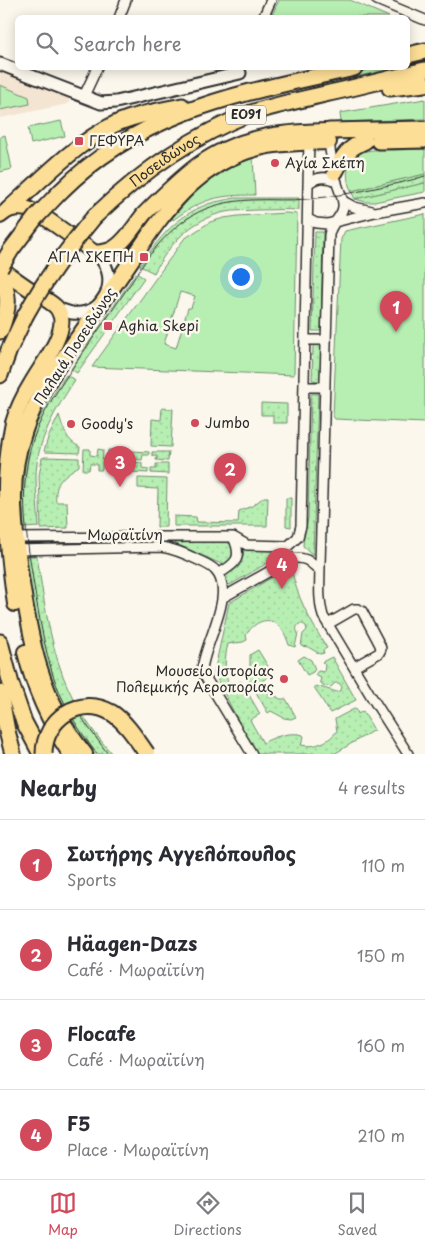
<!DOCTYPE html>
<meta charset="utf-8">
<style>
body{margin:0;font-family:"Playpen Sans",sans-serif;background:#f2f2f3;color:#2b2b33}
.you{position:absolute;left:240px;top:276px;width:18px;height:18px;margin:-12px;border:4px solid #fff;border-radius:50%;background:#1a73e8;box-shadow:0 0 0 8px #1a73e833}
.badge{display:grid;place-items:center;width:32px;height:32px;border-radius:50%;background:#d1495b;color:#fff;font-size:16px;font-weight:700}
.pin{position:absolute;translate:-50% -41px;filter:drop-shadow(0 1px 2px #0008)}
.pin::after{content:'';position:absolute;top:26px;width:18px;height:15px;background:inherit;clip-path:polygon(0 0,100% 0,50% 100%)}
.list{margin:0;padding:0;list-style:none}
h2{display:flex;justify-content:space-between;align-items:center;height:65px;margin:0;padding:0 20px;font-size:21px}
h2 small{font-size:16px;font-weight:400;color:#7c7c81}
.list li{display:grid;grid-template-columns:32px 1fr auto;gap:15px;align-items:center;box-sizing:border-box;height:90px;padding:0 20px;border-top:1px solid #e1e1e2}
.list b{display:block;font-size:19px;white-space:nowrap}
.list p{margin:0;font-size:16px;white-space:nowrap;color:#7c7c81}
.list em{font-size:16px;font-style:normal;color:#7c7c81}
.icon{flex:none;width:28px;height:28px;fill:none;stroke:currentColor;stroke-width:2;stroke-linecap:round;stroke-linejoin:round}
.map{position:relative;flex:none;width:425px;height:754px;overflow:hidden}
.search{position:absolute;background:#fff;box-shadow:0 2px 12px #0003;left:15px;right:15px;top:15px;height:55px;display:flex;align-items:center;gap:12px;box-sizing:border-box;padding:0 18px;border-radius:8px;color:#7c7c81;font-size:19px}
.sheet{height:425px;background:#fff}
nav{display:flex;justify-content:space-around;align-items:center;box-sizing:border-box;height:70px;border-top:1px solid #e1e1e2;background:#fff;font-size:14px;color:#7c7c81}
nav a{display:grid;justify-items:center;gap:2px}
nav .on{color:#d1495b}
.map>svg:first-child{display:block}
</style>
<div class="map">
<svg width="425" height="754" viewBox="0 0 425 754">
<defs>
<pattern id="grass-dots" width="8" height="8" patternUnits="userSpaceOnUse" patternTransform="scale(1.25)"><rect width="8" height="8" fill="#b7efb3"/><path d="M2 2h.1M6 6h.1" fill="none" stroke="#9ecd9a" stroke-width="1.8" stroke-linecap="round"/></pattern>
<pattern id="forest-firs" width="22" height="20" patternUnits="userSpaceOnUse" patternTransform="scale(1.25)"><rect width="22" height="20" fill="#b7efb3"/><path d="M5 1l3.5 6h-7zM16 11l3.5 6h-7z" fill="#9ecd9a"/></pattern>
</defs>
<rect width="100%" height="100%" fill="#fbf7ec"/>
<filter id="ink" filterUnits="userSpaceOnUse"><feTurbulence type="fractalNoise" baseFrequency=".02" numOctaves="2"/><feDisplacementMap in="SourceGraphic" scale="10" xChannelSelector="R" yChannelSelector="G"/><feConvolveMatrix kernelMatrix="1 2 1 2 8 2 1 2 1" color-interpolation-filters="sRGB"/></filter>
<g filter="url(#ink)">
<path fill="#f4e4d2" d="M0 69 71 96 68 104 0 118Z"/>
<path fill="url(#grass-dots)" stroke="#718d6f" d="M425 174V183L355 199 351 191Z
M235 198H299V210C285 209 271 210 256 210 246 211 235 210 225 212 192 219 169 244 154 273L140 266C159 238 176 216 208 204 217 201 226 200 235 198Z
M315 232H323L321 331H312Z
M136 273 144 278 77 373 71 369Z
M313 345H321L320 381 312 380Z
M66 375 75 380C56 409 36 441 36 477 36 493 38 510 39 527L24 528C21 495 21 463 33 432 41 412 54 393 66 375Z
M311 394H318L313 555 303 546C303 537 307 528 308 518Z
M261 403 287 404V423H273V415H261Z
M162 408 173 409 171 447 151 446 152 419 161 420Z
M59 415C63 428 66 441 80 447L79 453 45 452 44 451 48 438Z
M84 449H90V455L97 456 98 449 103 450 102 470H97V464H90L89 470H83Z
M108 450H113V456L121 457V450L127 451 125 471H120V465H113L112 471H107Z
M131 451 149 452V455H143L142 460 131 459Z
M152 452H169L168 461 156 460 157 456 152 455Z
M45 457 79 458V466C63 476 54 482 56 502H67L68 528 41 529 39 476 42 458Z
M131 462 142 463V468L148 469V473L130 472Z
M156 464H168V474L151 473V469H156Z
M138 478 167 479 166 527H157L158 489 138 488Z
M264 497H268L267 526H174V516L196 517 197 522 238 523 239 511 252 506Z
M286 498H291V527L286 526Z
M215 542H226L231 544C234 552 234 557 228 564L224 565 219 563 174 543Z
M245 549 280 550 282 552 281 555 230 585 227 584 225 581V575C240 568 242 566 244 550Z
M25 556H37C43 596 49 638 63 676 74 705 92 731 112 754H92C73 731 55 698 46 670 35 633 30 594 25 556Z
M291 566C296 597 311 622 327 648L323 650 324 653 320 654 308 647 301 646 303 634 307 630 306 626 303 624H299C296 627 296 630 298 633L295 647 289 645C287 639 284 631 280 627 268 614 253 623 246 635L247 640 243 642 228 644C224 659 224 672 230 688L241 681 260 714 250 720 263 743C273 737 291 731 303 735L304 737 301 745C315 748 329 742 337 731L335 719 354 709H356L358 714 363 711 374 730 334 754H255L214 673 229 603Z
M258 650 269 668 266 672V679L261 681 271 698 276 696 280 699H286L296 717 291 719 284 718 271 711 268 713 246 675 250 673V655L251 654Z
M304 656 311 660 315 669 313 672 307 675 298 660Z
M332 657 356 700 330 713 314 687 316 686 337 692 341 690 342 687 339 683H335L331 687 323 685 320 682 321 678 315 675 318 671 324 672 325 665 322 662Z"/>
<path fill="url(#forest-firs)" stroke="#718d6f" d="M377 68H395L297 90 280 92 296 86Z"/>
<path fill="#b7efb3" stroke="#718d6f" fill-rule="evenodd" d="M279 0H350L389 17H271Z
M0 85 29 97 30 104 0 110Z
M425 99V119L341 122 340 113Z
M61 121 65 136 31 144 28 128Z
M5 135 12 169 0 172V137Z
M425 149V174L351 191C344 175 346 155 366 151 375 149 385 150 394 150 404 150 415 149 425 149Z
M253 157 255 195C219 195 203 198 173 220L172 218C181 209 189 198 199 189 215 176 234 164 253 157Z
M425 183V192L374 202H366L355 199Z
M286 213 297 214 294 375 92 367 184 239 210 222 224 218 238 216ZM180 292 195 296 191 308H188L176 348 164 344Z
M425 214V423L335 419 333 416 341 239 345 231Z"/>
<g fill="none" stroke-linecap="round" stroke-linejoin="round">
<defs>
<path id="minor" d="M377 0 425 20
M119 18 126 0
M263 18 271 0
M84 96 97 68
M329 137C329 151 333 166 336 180 338 189 344 198 343 207 342 218 331 222 329 235L320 565C320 583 318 599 323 616L371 696 408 754
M309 183C318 176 327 176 337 182
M343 201 354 207 372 211
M308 219 316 223 327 224 375 212 425 203
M305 340H326
M304 387H325
M13 538 143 537H233L247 545 288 546
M288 546 298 537 301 526 309 138
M13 550 161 547C175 549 186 554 198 560 204 563 210 565 215 570 237 593 204 643 202 670L204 675 252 754
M218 574C236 564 243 558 233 537
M222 598 293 558C307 557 310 562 320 571
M328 624 354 609H358L362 611 380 645 381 649 379 653 354 667"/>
<path id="tertiary" d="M0 64 101 103 116 102 240 73
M57 308C62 310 67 312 72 313 107 317 122 274 95 253"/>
<path id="primary" d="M0 216 8 210 18 208 28 209 40 214 95 253C101 252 108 252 114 248 126 241 135 225 144 214 161 197 179 179 198 165 238 136 281 132 329 131
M0 268C12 277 25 286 37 294 43 298 51 302 56 307 58 309 60 314 61 317 65 336 41 366 32 382 24 395 17 409 13 423 0 482 7 545 15 604
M25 652C34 689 49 722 70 754
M85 754C40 699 30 638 20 570 14 521 8 478 25 430 35 400 53 374 71 347 86 326 101 304 116 283 155 227 187 166 259 148 281 142 306 143 329 142"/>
<g id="trunk">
<path d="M408 55 425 51"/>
<path d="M390 88 425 84"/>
<path d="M329 131 425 129"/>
<path d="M379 141 425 140"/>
<path d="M335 172C343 156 348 148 365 141"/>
<path d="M61 191C144 108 245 93 354 68"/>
<path d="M8 210C40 181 76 143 115 124 136 114 160 111 182 106"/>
<path id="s1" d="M94 217C140 173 191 136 251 113 275 105 300 100 325 94 358 87 392 78 425 70"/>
<path d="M0 331C11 305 8 295 1 269"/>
<path d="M0 375 9 350 25 316"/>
<path d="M0 642 11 684 24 722 41 754"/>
<path d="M0 693 7 731 13 754"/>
</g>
</defs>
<use href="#minor" stroke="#2b2b2b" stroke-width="12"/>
<use href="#tertiary" stroke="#2b2b2b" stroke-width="15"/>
<use href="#primary" stroke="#2b2b2b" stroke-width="18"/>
<use href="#trunk" stroke="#2b2b2b" stroke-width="19"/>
<use href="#minor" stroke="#fbf7ec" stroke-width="9"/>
<use href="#tertiary" stroke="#fbf7ec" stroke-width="11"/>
<use href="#primary" stroke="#fdde96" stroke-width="14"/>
<use href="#trunk" stroke="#fdde96" stroke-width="15"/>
<path stroke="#2b2b2b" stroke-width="1" d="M74 704 86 724 108 754
M97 754C79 731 62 703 53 675 44 646 39 616 34 586 26 533 16 480 37 429 48 402 66 378 82 354 104 322 127 290 148 257 177 220 203 202 251 200 270 199 289 201 308 199 333 197 356 192 380 187 395 184 410 181 425 176"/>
<defs>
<path id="trunk-bridge" d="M0 268 11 250 36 217 61 191
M25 316C44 281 68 248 94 217
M44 754C44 719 80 694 112 713 127 723 137 740 147 754"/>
</defs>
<use href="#trunk-bridge" stroke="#2b2b2b" stroke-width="19" stroke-linecap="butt"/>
<use href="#trunk-bridge" stroke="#fdde96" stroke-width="15"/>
</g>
</g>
<g fill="#d1495b" stroke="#fbf7ec" stroke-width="2">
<rect x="74" y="136" width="10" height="10" rx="2.5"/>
<circle cx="275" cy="163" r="5"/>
<rect x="139" y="252" width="10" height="10" rx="2.5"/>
<rect x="103" y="321" width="10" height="10" rx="2.5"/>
<circle cx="195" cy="423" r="5"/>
<circle cx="71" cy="424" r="5"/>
<circle cx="284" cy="679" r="5"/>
</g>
<g text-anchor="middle" stroke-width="5" stroke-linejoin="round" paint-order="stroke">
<rect fill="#fbf7ec" stroke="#696865" stroke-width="1" x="226" y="105.5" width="40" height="19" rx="4"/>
<g font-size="12" font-weight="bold" fill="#2b2b2b">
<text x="246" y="119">ΕΟ91</text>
</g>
<g font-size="14" fill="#2b2b2b" stroke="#fbf7ec" text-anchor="start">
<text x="89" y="146">ΓΕΦΥΡΑ</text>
<text x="285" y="168">Αγία Σκέπη</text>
<text x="134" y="262" text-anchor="end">ΑΓΙΑ ΣΚΕΠΗ</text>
<text x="118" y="331">Aghia Skepi</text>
<text x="205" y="428">Jumbo</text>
<text x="81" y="429">Goody's</text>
<text x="274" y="676" text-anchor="end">Μουσείο Ιστορίας<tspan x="274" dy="16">Πολεμικής Αεροπορίας</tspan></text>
</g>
<g font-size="14" fill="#2b2b2b" stroke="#fbf7ec">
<text dy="5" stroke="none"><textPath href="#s1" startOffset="91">Ποσειδώνος</textPath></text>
<text transform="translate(75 346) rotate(-57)" y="5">Παλαιά Ποσειδώνος</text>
<text x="125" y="540">Μωραϊτίνη</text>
</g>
</g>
</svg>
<div class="you"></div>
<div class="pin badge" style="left:396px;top:332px">1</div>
<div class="pin badge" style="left:230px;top:494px">2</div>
<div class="pin badge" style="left:120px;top:487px">3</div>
<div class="pin badge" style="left:282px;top:589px">4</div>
<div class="search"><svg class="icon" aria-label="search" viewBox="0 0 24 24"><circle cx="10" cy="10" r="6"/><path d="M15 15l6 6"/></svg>Search here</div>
</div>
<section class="sheet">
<h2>Nearby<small>4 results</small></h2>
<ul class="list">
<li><span class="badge">1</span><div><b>Σωτήρης Αγγελόπουλος</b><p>Sports</p></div><em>110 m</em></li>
<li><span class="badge">2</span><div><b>Häagen-Dazs</b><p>Café · Μωραϊτίνη</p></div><em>150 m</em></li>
<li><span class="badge">3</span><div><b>Flocafe</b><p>Café · Μωραϊτίνη</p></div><em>160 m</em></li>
<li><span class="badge">4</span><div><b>F5</b><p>Place · Μωραϊτίνη</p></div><em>210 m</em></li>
</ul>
</section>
<nav>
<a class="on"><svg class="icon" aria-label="map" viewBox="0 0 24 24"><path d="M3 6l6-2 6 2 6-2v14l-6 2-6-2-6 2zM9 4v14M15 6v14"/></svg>Map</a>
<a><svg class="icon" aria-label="directions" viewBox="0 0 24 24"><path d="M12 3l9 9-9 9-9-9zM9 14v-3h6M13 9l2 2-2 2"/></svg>Directions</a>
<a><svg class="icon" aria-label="saved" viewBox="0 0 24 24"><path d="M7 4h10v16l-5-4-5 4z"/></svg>Saved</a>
</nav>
